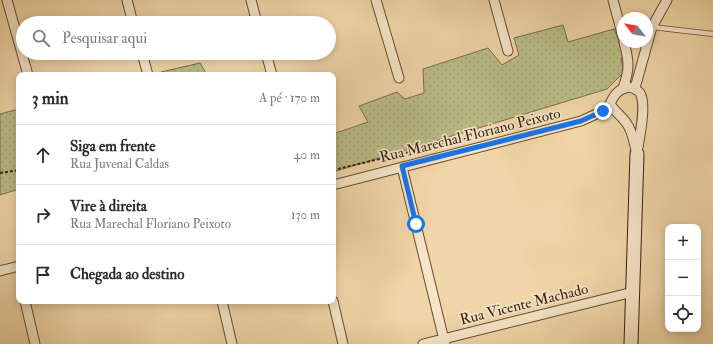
<!DOCTYPE html>
<html lang="pt">
<meta charset="utf-8">
<style>
body{margin:0;font-family:"IM FELL Double Pica",serif;background:#f7f7f7;color:#2b2b33}
.controls{position:absolute;right:12px;bottom:12px;display:grid;overflow:hidden;border-radius:8px;box-shadow:0 2px 10px #0003}
.controls button{width:36px;height:36px;display:grid;place-items:center;padding:0;border:0;border-bottom:1px solid #e1e1e2;background:#fff;color:#2b2b33;font:20px sans-serif}
.compass{position:absolute;left:617px;top:12px;width:36px;height:36px;border-radius:50%;background:#fff;box-shadow:0 2px 10px #0003;rotate:301deg}
.stop{position:absolute;width:12px;height:12px;margin:-9px;border:3px solid #1a73e8;border-radius:50%;background:#fff}
.stop.end{background:#1a73e8;border-color:#fff;box-shadow:0 1px 4px #0008}
.list{margin:0;padding:0;list-style:none}
h2{display:flex;justify-content:space-between;align-items:center;height:52px;margin:0;padding:0 16px;font-size:17px}
h2 small{font-size:13px;font-weight:400;color:#7c7c81}
.list li{display:grid;grid-template-columns:26px 1fr auto;gap:12px;align-items:center;box-sizing:border-box;height:60px;padding:0 16px;border-top:1px solid #e1e1e2}
.list b{display:block;font-size:15px;white-space:nowrap}
.list p{margin:0;font-size:13px;white-space:nowrap;color:#7c7c81}
.list em{font-size:13px;font-style:normal;color:#7c7c81}
.icon{flex:none;width:22px;height:22px;fill:none;stroke:currentColor;stroke-width:2;stroke-linecap:round;stroke-linejoin:round}
.map{position:relative;flex:none;width:713px;height:344px;overflow:hidden}
.search{position:absolute;background:#fff;box-shadow:0 2px 10px #0003;left:16px;top:16px;width:320px;height:44px;display:flex;align-items:center;gap:10px;box-sizing:border-box;padding:0 14px;border-radius:22px;color:#7c7c81;font-size:15px}
.panel{position:absolute;background:#fff;box-shadow:0 2px 10px #0003;left:16px;top:72px;width:320px;height:232px;border-radius:8px}
.map>svg:first-child{display:block}
</style>
<div class="map">
<svg width="713" height="344" viewBox="0 0 713 344">
<defs>
<pattern id="park-dots" width="8" height="8" patternUnits="userSpaceOnUse"><rect width="8" height="8" fill="#babd87"/><path d="M2 2h.1M6 6h.1" fill="none" stroke="#a1a273" stroke-width="1.8" stroke-linecap="round"/></pattern>
</defs>
<rect width="100%" height="100%" fill="#efd5a7"/>
<filter id="stains"><feTurbulence type="fractalNoise" baseFrequency=".005" numOctaves="4"/><feColorMatrix values="0 0 0 0 .2 0 0 0 0 .09 0 0 0 0 .02 0 0 0 .5 -.17"/></filter>
<radialGradient id="worn" r=".72"><stop offset=".6" stop-color="#630" stop-opacity="0"/><stop offset="1" stop-color="#630" stop-opacity=".3"/></radialGradient>
<path fill="url(#park-dots)" stroke="#7a6e4a" d="M563 25 568 42 614 29 625 54 621 59 624 72 607 89 333 172V134L368 122 359 106 397 92 405 99 424 93 423 69 488 48 502 65 519 55 514 38Z
M200 63 207 75H161V72Z
M19 109V189L0 195V114Z"/>
<g fill="none" stroke-linecap="round" stroke-linejoin="round">
<defs>
<path id="lane" d="M652 27 713 34"/>
<path id="street" d="M7 0 28 75
M127 0 133 23
M251 0 257 23
M376 0 399 78
M494 0 508 51
M613 0 623 37
M142 53 148 75
M266 53 272 75
M629 87C633 88 637 89 640 93 647 105 639 139 637 154 634 144 633 132 627 124 622 116 615 112 610 104 614 95 618 89 629 87Z
M623 88C630 69 629 61 624 42
M635 88 652 27 667 0
M402 167 445 344
M333 185 581 121 603 111 610 104
M0 271 19 266
M25 301 35 344
M222 301 232 344
M333 301 343 344
M423 344 633 292"/>
<path id="secondary" d="M631 344 637 154"/>
</defs>
<use href="#lane" stroke="#664c33" stroke-width="6"/>
<use href="#street" stroke="#664c33" stroke-width="11"/>
<use href="#secondary" stroke="#391e0c" stroke-width="15"/>
<path stroke="#391e0c" stroke-width="2" stroke-dasharray="3 2" stroke-linecap="butt" d="M333 170 498 131
M0 173 19 170"/>
<use href="#lane" stroke="#f5e4c6" stroke-width="4.5"/>
<use href="#street" stroke="#f5e4c6" stroke-width="9"/>
<use href="#secondary" stroke="#f5e4c6" stroke-width="13"/>
</g>
<g fill="none" stroke-linecap="round" stroke-linejoin="round">
<path stroke="#1a73e8" stroke-width="5" d="M416 224 402 166 581 121 603 111"/>
</g>
<g text-anchor="middle" stroke-width="3.5" stroke-linejoin="round" paint-order="stroke">
<g font-size="15" fill="#391e0c" stroke="#f5e4c6">
<text transform="translate(470 135) rotate(-14)" y="5">Rua Marechal Floriano Peixoto</text>
<text transform="translate(524 304) rotate(-14)" y="5">Rua Vicente Machado</text>
</g>
</g>
<rect width="100%" height="100%" filter="url(#stains)"/>
<rect width="100%" height="100%" fill="url(#worn)"/>
</svg>
<div class="controls">
<button>+</button>
<button>−</button>
<button><svg class="icon" aria-label="locate" viewBox="0 0 24 24"><circle cx="12" cy="12" r="6"/><path d="M12 2v4M12 18v4M2 12h4M18 12h4"/></svg></button>
</div>
<svg class="compass" viewBox="-18 -18 36 36"><path d="M0-13l5 13h-10z" fill="#e53935"/><path d="M0 13l5-13h-10z" fill="#7c7c81"/></svg>
<div class="stop" style="left:416px;top:224px"></div>
<div class="stop end" style="left:603px;top:111px"></div>
<div class="search"><svg class="icon" aria-label="search" viewBox="0 0 24 24"><circle cx="10" cy="10" r="6"/><path d="M15 15l6 6"/></svg>Pesquisar aqui</div>
<section class="panel">
<h2>3 min<small>A pé · 170 m</small></h2>
<ul class="list">
<li><svg class="icon" aria-label="ahead" viewBox="0 0 24 24"><path d="M12 20V5M6 11l6-6 6 6"/></svg><div><b>Siga em frente</b><p>Rua Juvenal Caldas</p></div><em>40 m</em></li>
<li><svg class="icon" aria-label="right" viewBox="0 0 24 24"><path d="M7 20v-9h11M14 6l5 5-5 5"/></svg><div><b>Vire à direita</b><p>Rua Marechal Floriano Peixoto</p></div><em>130 m</em></li>
<li><svg class="icon" aria-label="arrive" viewBox="0 0 24 24"><path d="M6 21V4h12l-3 4 3 4H6"/></svg><div><b>Chegada ao destino</b></div></li>
</ul>
</section>
</div>
